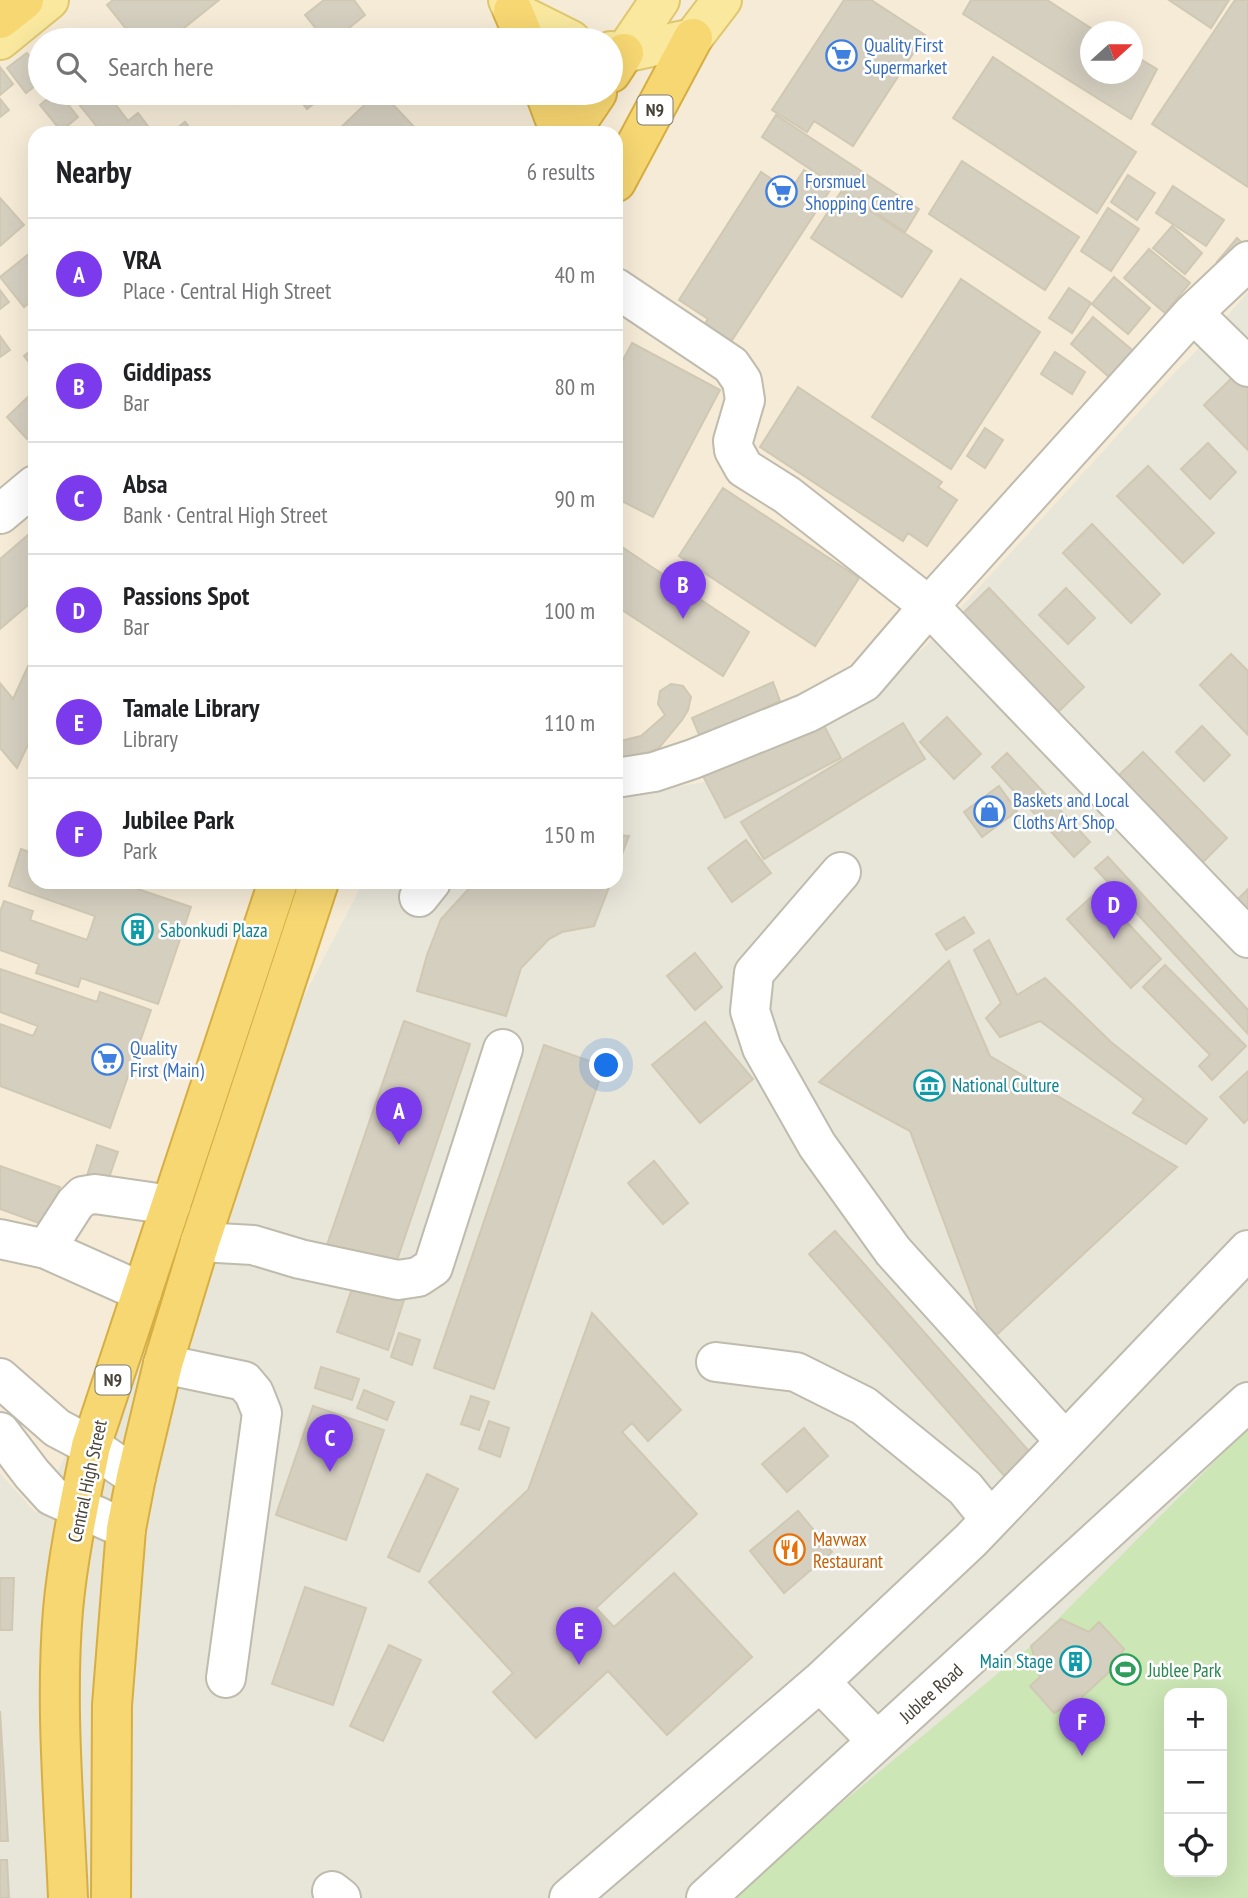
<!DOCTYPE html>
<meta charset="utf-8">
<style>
body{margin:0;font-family:"PT Sans Narrow",sans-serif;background:#f6f6f6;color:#202124}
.controls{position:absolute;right:21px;bottom:21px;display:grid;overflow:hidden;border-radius:14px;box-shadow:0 7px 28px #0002}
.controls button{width:63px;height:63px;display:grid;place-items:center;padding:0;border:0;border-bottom:2px solid #e0e0e0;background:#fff;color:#202124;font:35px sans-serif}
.compass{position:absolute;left:1080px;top:21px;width:63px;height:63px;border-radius:50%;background:#fff;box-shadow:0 7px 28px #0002;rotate:69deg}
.you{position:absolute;left:607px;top:1066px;width:24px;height:24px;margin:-18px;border:5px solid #fff;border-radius:50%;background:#1a73e8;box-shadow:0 0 0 10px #1a73e833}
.badge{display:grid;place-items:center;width:46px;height:46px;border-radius:50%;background:#7c3aed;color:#fff;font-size:23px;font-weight:700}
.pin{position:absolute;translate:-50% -58px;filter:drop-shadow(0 2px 4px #0008)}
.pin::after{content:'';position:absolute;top:37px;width:24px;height:21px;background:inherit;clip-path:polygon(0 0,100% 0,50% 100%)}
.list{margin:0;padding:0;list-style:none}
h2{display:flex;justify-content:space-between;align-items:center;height:91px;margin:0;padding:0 28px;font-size:30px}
h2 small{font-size:23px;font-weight:400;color:#757577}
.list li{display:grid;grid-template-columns:46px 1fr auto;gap:21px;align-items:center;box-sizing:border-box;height:112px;padding:0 28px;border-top:2px solid #e0e0e0}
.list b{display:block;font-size:26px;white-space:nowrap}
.list p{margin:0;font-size:23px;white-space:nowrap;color:#757577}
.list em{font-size:23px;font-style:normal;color:#757577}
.icon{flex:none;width:38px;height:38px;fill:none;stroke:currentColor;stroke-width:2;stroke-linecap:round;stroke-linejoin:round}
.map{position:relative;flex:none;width:1248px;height:1898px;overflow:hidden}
.search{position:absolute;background:#fff;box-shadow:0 7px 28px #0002;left:28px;top:28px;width:595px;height:77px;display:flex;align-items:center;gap:18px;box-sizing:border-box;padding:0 24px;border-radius:38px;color:#757577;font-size:26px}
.panel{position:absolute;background:#fff;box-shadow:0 7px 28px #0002;left:28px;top:126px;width:595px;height:763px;border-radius:21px}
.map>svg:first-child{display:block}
</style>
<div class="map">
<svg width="1248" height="1898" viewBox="0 0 1248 1898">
<rect width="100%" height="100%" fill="#f4f2ea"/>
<path fill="#e8e5d9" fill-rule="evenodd" d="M1248 292V1898H0V1473L36 1512 363 882H616V797L772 770 1189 358ZM1169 1693H1222V1872H1169Z"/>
<path fill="#f5ebd7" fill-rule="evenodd" d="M0 0H1248V292L925 647 771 770 616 797V133H35V882H363L36 1513 0 1473ZM1090 32H1132V74H1090ZM40 40H611V93H40Z"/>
<path fill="#cce6b5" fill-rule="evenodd" d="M1248 1428V1898H727L1031 1646ZM1169 1693H1222V1872H1169Z"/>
<path fill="#d5cfc0" stroke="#d0c8b3" stroke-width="2" d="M113 0H219L169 40H135L107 5Z
M324 0H354L365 15 334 40H325L305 15Z
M844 0H871L925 35 853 146 814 121 807 132 772 110Z
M971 0H1047L1097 32H1090V74H1132V54L1157 69 1131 119 963 14Z
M1169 0H1229L1211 28Z
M1235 0H1248V187L1152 124Z
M27 53 40 70V82L26 93 7 68Z
M993 57 1136 152 1097 213 953 118Z
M0 67 13 84 0 95Z
M55 93H59L78 117 61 131 40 105Z
M70 93H107L128 121 138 113 153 133H102Z
M229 93H254L239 104Z
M294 93H327L307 109Z
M377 93H382L420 133H335Z
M0 99 9 110 0 117Z
M776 115 919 209 905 232 762 137Z
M185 122 194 133H171Z
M962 161 1079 237 1045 290 929 214Z
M804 170 832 187 723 354 696 336 708 319 679 300 761 172 790 191Z
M1128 175 1155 193 1137 220 1111 202Z
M1173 186 1224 220 1206 246 1156 213Z
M841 192 932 251 902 297 811 238Z
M0 198 24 225 0 246Z
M1108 208 1139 229 1111 271 1081 251Z
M1172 226 1202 253 1185 274 1153 248Z
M1237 238 1248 248 1232 275 1217 262Z
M35 249V298L24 307 0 277Z
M1149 249 1190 283 1165 313 1124 278Z
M1114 277 1150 308 1128 334 1092 304Z
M961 279 1040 332 951 469 872 417Z
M1069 288 1091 303 1072 333 1049 318Z
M0 290 9 302 0 309Z
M1093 317 1138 355 1116 383 1071 344Z
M0 336 10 350 0 357Z
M632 343 720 390 653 517 616 498V373Z
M35 347V370L24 356Z
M1055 352 1085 372 1072 394 1041 374Z
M1237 373 1248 384V450L1204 405Z
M798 387 942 482 938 487 957 500 927 546 908 533 903 541 760 447Z
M35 390V431L27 439 7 417Z
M985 428 1003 440 985 468 967 456Z
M1208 443 1236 472 1210 499 1181 469Z
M1148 466 1214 533 1183 563 1117 496Z
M723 488 859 578 815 646 679 556Z
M1092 524 1160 594 1131 623 1063 553Z
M35 529V599L0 629V559Z
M616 543 749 632 723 676 616 606Z
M989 588 1084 687 1052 718 956 620Z
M1066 588 1095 618 1068 644 1039 615Z
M35 651V730L17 768 0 748V683L13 699Z
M1231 654 1248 671V735L1200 685Z
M773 682 780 701 700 737 692 718Z
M671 684 683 686 691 697 688 710 682 720 659 748 620 765H616V742L641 736 665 715 658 704 660 691Z
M819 716 841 758 725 818 703 776Z
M947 717 981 754 954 779 920 742Z
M903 723 925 759 764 859 741 822Z
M1202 726 1230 755 1204 781 1176 752Z
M1143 752 1227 838 1198 867 1114 780Z
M1007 753 1090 842 1074 857 992 767Z
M999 786 1017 811 982 837 964 812Z
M616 835 629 836 616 870Z
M746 840 771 873 732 902 708 868Z
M21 849 35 854V882H117L191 907 158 1004 81 978 78 987 36 973 39 964 0 950V912L4 901 33 911 30 920 87 940 95 916 9 886Z
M1108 857 1248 1010V1034L1095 868Z
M475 882H611L594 926 562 932 549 939 521 968 506 1016 417 991 427 955 441 919Z
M1248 889V911L1237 900Z
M1098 891 1161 959 1131 988 1067 919Z
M964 917 974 933 946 950 936 934Z
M989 940 1017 995 1045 978 1111 1042 1207 1119 1186 1144 1133 1113 1144 1099 1040 1021 1000 1037 986 1018 1001 1003 974 950Z
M695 953 722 987 695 1010 667 976Z
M949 961 990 1056 1177 1167 989 1342 910 1131 819 1082Z
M1165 965 1246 1046 1212 1080 1199 1066 1210 1055 1143 987Z
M0 969 97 1002 100 992 151 1010 110 1128 0 1086V1024L33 1036 38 1026 0 1012Z
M404 1021 470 1044 394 1269 327 1245Z
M705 1022 753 1079 700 1123 652 1065Z
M544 1045 604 1066 494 1389 434 1368Z
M1248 1071V1119L1244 1123 1220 1097Z
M97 1145 118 1152 105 1189 85 1182Z
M654 1161 688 1203 663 1224 628 1183Z
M0 1166 60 1187 47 1226 0 1209Z
M835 1231 1035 1458 1009 1481 809 1254Z
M355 1280 405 1297 388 1350 337 1332Z
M592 1313 681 1410 648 1441 632 1423 622 1432 697 1514 596 1608 614 1627 674 1573 752 1657 667 1735 608 1671 536 1738 493 1692 513 1673 429 1582 528 1490Z
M399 1333 420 1340 412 1365 391 1357Z
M321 1367 359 1379 352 1400 315 1388Z
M364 1390 394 1402 387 1420 357 1408Z
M471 1396 489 1402 479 1430 461 1424Z
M313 1406 384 1430 346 1540 276 1515Z
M489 1421 509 1428 500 1457 479 1449Z
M804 1428 828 1456 787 1492 762 1464Z
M427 1474 458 1489 419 1572 388 1557Z
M798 1511 832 1552 784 1593 750 1551Z
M0 1578H14L12 1630H0Z
M305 1587 366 1608 333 1705 272 1684Z
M1061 1619 1089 1632 1099 1622 1124 1649 1109 1672 1080 1699 1054 1713 1030 1686 1040 1677 1031 1646Z
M389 1645 421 1660 383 1741 350 1726Z
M0 1711 8 1841H0Z
M0 1860H7L9 1898H0Z"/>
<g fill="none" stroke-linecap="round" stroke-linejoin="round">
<defs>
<path id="minor" d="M616 288 731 365 742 381 745 400 733 441 734 450 744 468 787 495 929 606 1248 938
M1193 313 1248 367
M0 514 35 485
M616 778 654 772 693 759 807 713 864 682 929 606 1193 313 1248 261
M841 872 754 973 750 1011 762 1048 817 1145 893 1251 1065 1441
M419 897 431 882
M0 1239 46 1249 142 1292
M200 1242 253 1245 300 1259 398 1280 418 1277 433 1267 503 1049
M46 1249 75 1204 83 1196 95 1194 171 1205
M716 1362 796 1372 864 1406 965 1488 990 1519
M163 1364 244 1381 254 1393 262 1413 226 1678
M0 1378 57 1428 91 1446 136 1477
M0 1432 32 1474 52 1496 126 1529
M820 1682 877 1741
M332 1891 341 1898
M569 1898 820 1682 971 1540 1248 1250
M706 1898 1248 1402"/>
<path id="major" d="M508 0 513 11 571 40
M0 40 49 0
M611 51 624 53 693 38 722 0
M624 53 660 0"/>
<path id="highway" d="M513 11 525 40
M0 19 24 0
M611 73 624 53
M545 93 560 133
M570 133 597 93
M616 182 693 38
M68 1898C64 1802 55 1705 63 1610 68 1555 80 1500 91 1446L278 882
M111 1898 112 1705 126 1529 136 1477 163 1364 200 1242 319 882"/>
</defs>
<use href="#minor" stroke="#bfbbad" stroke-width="42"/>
<use href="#major" stroke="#dfc76e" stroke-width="42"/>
<use href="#highway" stroke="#d7ae42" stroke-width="42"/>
<use href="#minor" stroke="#fff" stroke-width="38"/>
<use href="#major" stroke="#f9e89e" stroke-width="38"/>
<use href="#highway" stroke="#f7d772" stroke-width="38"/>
</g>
<defs>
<symbol id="supermarket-ring" viewBox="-11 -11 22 22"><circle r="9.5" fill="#fff" stroke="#3f7fe0" stroke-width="1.5"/><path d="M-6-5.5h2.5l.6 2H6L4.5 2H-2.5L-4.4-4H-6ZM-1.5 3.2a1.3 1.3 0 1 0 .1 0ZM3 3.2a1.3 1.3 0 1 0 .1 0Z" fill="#3f7fe0"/></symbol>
<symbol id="shop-ring" viewBox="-11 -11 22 22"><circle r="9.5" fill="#fff" stroke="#3f7fe0" stroke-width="1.5"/><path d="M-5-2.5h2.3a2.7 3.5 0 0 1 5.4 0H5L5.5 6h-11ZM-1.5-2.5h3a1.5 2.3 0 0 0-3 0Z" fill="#3f7fe0"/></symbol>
<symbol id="building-ring" viewBox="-11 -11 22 22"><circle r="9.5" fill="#fff" stroke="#0f9aa8" stroke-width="1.5"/><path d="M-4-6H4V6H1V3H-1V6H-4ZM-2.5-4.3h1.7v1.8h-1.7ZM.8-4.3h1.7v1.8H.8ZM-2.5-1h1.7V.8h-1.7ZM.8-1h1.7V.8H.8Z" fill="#0f9aa8"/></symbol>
<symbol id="museum-ring" viewBox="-11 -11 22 22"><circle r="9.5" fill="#fff" stroke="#0f9aa8" stroke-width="1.5"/><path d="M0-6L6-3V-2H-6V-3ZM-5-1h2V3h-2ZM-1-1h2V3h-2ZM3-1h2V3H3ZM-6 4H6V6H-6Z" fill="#0f9aa8"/></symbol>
<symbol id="restaurant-ring" viewBox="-11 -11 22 22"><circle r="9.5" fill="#fff" stroke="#e8710a" stroke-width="1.5"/><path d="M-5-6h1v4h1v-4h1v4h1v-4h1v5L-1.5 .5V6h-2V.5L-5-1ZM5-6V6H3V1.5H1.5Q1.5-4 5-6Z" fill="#e8710a"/></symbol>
<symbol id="stadium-ring" viewBox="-11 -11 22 22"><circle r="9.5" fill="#fff" stroke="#2e9e5b" stroke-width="1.5"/><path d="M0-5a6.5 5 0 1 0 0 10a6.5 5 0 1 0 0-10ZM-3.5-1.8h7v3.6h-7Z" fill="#2e9e5b"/></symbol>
</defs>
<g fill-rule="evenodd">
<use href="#supermarket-ring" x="824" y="38" width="35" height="35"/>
<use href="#supermarket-ring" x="764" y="174" width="35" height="35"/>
<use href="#shop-ring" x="972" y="794" width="35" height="35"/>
<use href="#building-ring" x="120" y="912" width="35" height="35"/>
<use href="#supermarket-ring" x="90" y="1042" width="35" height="35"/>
<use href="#museum-ring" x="912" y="1068" width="35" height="35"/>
<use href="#restaurant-ring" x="772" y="1532" width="35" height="35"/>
<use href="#building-ring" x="1058" y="1644" width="35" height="35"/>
<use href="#stadium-ring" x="1108" y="1652" width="35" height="35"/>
</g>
<g text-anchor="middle" stroke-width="5" stroke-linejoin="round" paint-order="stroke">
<g fill="#fff" stroke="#7f7b74" stroke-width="2">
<rect x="637.5" y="95.5" width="35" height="29" rx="5"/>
<rect x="95.5" y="1365.5" width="35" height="29" rx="5"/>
</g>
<g font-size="18" font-weight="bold" fill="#484338">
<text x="655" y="116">N9</text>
<text x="113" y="1386">N9</text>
</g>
<g font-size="19" fill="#366cbe" stroke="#fff" text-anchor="start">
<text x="864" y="52">Quality First<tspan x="864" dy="22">Supermarket</tspan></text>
<text x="805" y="188">Forsmuel<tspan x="805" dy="22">Shopping Centre</tspan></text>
<text x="1013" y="807">Baskets and Local<tspan x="1013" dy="22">Cloths Art Shop</tspan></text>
<text x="130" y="1055">Quality<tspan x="130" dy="22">First (Main)</tspan></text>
</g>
<g font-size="19" fill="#0d838f" stroke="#fff" text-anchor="start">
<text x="160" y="937">Sabonkudi Plaza</text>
<text x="952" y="1092">National Culture</text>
<text x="1053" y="1668" text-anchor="end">Main Stage</text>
</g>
<g font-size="19" fill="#484338" stroke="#fff">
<text transform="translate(87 1481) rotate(-78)" y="7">Central High Street</text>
<text transform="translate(931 1693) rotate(-42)" y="7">Jublee Road</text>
</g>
<g font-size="19" fill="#c56008" stroke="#fff" text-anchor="start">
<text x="813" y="1546">Mavwax<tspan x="813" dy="22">Restaurant</tspan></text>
</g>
<g font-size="19" fill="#27864d" stroke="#fff" text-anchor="start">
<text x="1148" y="1677">Jublee Park</text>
</g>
</g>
</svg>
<div class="controls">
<button>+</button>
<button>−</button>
<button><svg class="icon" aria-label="locate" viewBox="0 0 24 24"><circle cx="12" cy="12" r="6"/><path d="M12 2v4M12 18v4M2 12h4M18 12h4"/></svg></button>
</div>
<svg class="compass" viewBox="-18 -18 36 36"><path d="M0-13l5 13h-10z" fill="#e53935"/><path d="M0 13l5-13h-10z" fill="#757577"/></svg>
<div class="you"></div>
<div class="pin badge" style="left:399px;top:1145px">A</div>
<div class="pin badge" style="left:683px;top:619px">B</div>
<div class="pin badge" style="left:330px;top:1472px">C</div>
<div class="pin badge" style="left:1114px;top:939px">D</div>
<div class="pin badge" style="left:579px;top:1665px">E</div>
<div class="pin badge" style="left:1082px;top:1756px">F</div>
<div class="search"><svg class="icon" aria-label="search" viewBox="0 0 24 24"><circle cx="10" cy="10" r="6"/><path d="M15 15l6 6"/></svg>Search here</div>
<section class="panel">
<h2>Nearby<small>6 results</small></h2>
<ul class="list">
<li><span class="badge">A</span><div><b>VRA</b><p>Place · Central High Street</p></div><em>40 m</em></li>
<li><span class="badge">B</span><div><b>Giddipass</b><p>Bar</p></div><em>80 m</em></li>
<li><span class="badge">C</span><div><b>Absa</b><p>Bank · Central High Street</p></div><em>90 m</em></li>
<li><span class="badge">D</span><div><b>Passions Spot</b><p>Bar</p></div><em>100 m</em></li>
<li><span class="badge">E</span><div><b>Tamale Library</b><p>Library</p></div><em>110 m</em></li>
<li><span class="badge">F</span><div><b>Jubilee Park</b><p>Park</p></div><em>150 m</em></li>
</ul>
</section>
</div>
